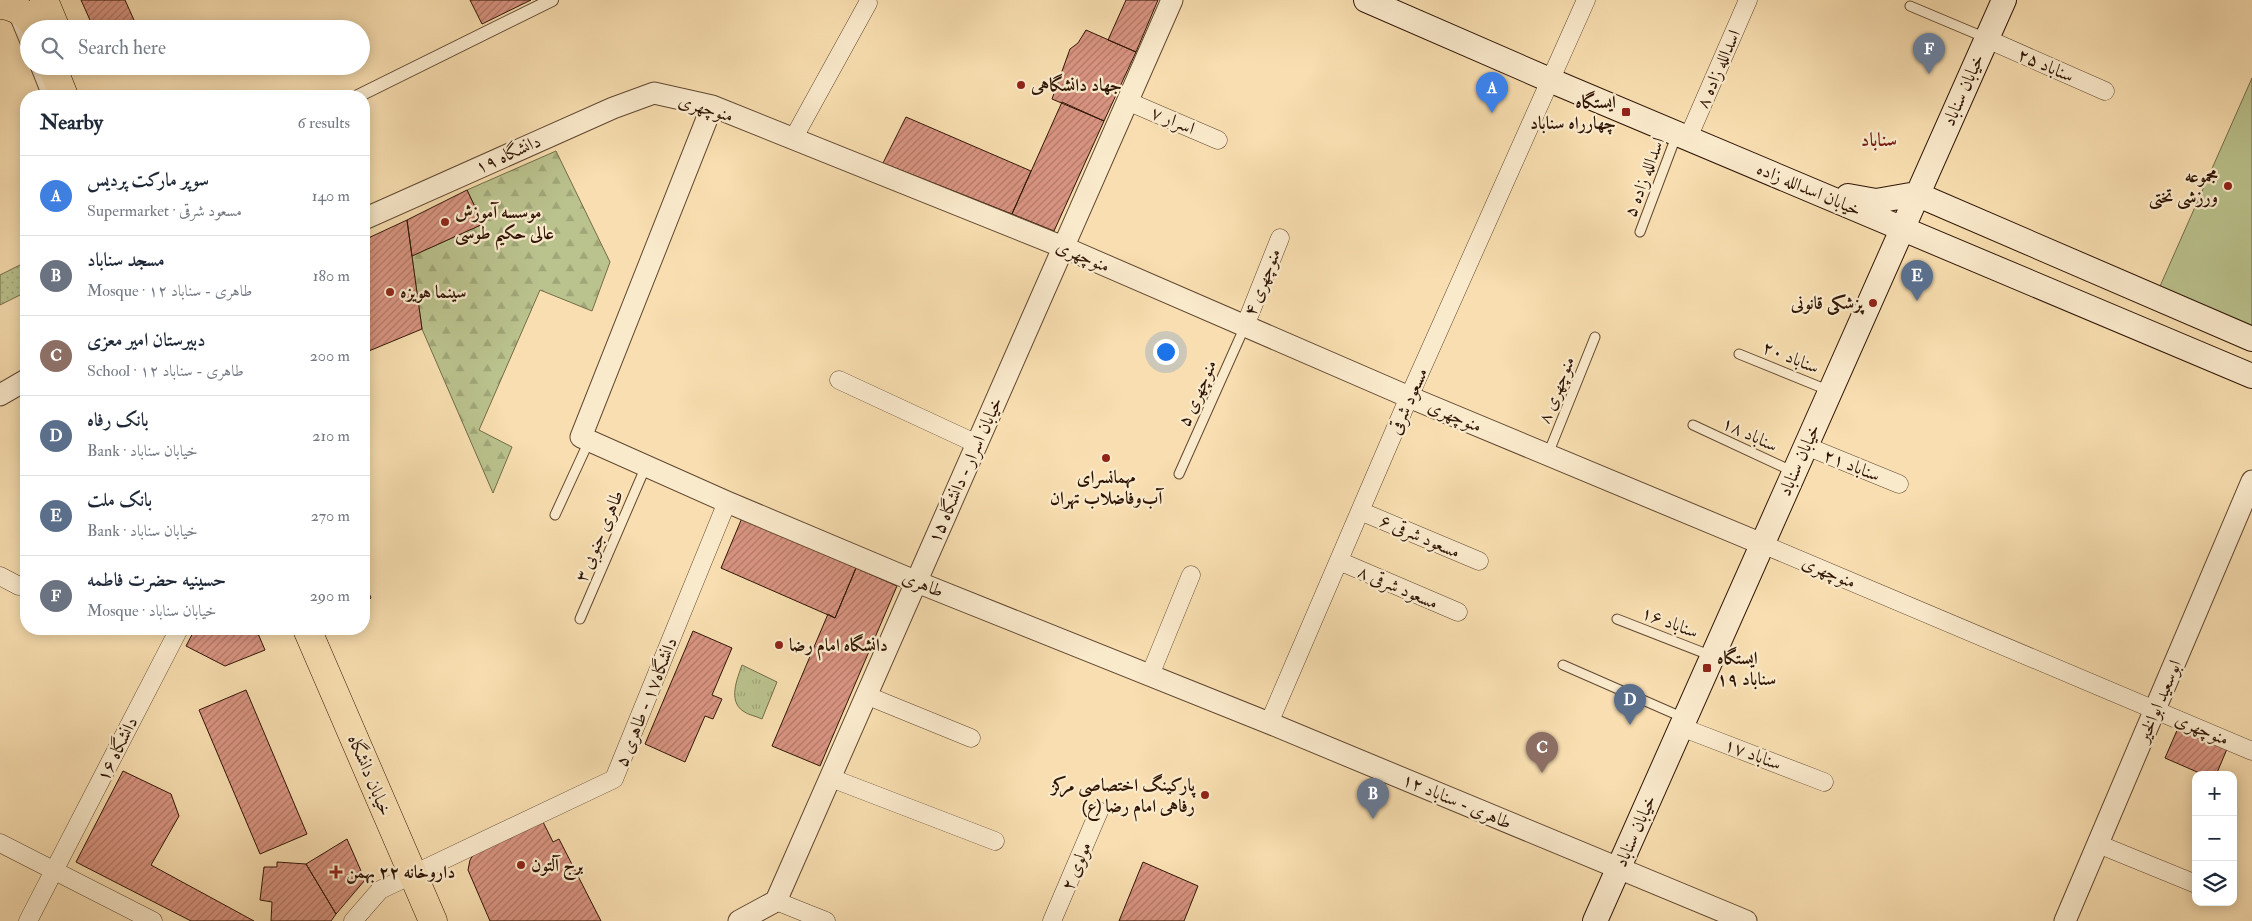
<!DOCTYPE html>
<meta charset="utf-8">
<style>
body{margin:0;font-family:"IM FELL Double Pica",Amiri,serif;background:#f6f6f7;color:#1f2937}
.controls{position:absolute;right:15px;bottom:15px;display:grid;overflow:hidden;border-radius:10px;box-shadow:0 2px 12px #0003}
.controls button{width:45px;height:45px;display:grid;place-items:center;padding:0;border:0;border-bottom:1px solid #e0e1e3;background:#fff;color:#1f2937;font:25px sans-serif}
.you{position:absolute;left:1165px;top:351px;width:18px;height:18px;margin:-12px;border:4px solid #fff;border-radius:50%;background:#1a73e8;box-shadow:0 0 0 8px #1a73e833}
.badge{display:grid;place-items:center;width:32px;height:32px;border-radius:50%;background:#111827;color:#fff;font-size:16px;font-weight:700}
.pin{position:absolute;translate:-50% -41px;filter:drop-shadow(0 1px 2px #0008)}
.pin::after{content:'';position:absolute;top:26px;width:18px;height:15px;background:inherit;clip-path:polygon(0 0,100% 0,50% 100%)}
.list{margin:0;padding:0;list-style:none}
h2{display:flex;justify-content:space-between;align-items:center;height:65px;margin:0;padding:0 20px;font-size:21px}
h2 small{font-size:16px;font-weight:400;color:#747a83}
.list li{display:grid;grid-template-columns:32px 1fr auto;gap:15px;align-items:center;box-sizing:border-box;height:80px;padding:0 20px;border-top:1px solid #e0e1e3}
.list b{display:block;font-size:19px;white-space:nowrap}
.list p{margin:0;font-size:16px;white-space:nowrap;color:#747a83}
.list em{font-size:16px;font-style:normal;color:#747a83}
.icon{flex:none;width:28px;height:28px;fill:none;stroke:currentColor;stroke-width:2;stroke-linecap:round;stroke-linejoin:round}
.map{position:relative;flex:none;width:2252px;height:921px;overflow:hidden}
.search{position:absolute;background:#fff;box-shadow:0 2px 12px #0003;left:20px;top:20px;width:350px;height:55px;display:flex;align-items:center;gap:12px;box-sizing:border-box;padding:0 18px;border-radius:28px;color:#747a83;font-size:19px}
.panel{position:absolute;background:#fff;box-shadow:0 2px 12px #0003;left:20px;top:90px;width:350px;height:545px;border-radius:20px}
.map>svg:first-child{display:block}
</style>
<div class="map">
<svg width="2252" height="921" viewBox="0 0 2252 921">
<defs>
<pattern id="grass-tufts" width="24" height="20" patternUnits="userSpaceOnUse" patternTransform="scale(1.25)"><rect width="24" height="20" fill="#bac28d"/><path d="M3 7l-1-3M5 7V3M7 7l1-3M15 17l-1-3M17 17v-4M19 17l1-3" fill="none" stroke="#a0a678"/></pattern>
<pattern id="forest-firs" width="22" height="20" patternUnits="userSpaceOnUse" patternTransform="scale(1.25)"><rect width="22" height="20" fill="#bac28d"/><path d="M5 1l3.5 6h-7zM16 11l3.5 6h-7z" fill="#a0a678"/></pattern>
<pattern id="park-dots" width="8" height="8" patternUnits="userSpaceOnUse" patternTransform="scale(1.25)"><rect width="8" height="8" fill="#bac28d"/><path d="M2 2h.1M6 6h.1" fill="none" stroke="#a0a678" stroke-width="1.8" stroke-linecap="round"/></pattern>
<pattern id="building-hatch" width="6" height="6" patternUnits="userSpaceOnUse" patternTransform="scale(1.25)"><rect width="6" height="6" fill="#d99481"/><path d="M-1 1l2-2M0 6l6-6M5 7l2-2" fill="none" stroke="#b07868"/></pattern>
</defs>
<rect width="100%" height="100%" fill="#f8deb0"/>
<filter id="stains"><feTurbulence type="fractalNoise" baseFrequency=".004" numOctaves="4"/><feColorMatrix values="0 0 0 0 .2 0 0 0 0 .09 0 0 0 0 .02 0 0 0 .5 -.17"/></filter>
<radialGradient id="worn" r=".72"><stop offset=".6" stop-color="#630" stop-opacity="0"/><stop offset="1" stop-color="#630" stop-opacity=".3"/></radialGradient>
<path fill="url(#grass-tufts)" stroke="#746c49" d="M742 665 777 682 762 719C756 716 748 715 743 711 728 701 737 679 742 665Z"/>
<path fill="url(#forest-firs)" stroke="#746c49" d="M556 151 610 262 592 311 540 290 479 430 512 447 493 493 422 329 412 256 483 224 467 190Z"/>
<path fill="url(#park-dots)" stroke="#746c49" d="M26 262V292L0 305V275Z"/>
<path fill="#bac28d" stroke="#746c49" d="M2252 78V334L2157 293Z"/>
<path fill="url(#building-hatch)" stroke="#2f1505" d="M81 0H125L138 29H94Z
M470 0H531L482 24Z
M1126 0H1158L1136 52 1108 40Z
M1086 30 1136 52 1104 121 1052 99 1070 49 1078 43Z
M1062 102 1104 121 1054 231 1012 214Z
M906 117 1031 171 1012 214 883 163Z
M467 190 483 224 412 256 407 220Z
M407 220 422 329 364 353V240Z
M742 518 856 568 835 618 721 568Z
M856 568 897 586 820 766 772 746 828 614 835 618Z
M364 581 371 598 364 602Z
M195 629H256L265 650 225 666 186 646Z
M693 631 732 648 712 695 722 699 713 719 705 716 685 762 645 744Z
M246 690 307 834 260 854 199 710Z
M2178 728 2227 749 2216 775H2204L2165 758Z
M123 771 171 794 179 816 151 865 254 921H191L76 862Z
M541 818 553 842 559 839 601 921H490L468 870 470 860 475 852Z
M347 839 365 880 336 914 306 864Z
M277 862 306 864 336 914 331 921H271L272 902 260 900 264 867H277Z
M1143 862 1198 886 1184 921H1119Z"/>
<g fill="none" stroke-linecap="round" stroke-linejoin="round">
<defs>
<path id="service" d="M1910 6 1986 38
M14 16 29 52
M35 66 47 96
M1640 232 1677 134
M1739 354 1830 391
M1693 425 1794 472
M1548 454 1595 337
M1179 474 1245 326
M555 515 589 441
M580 619 646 466
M1617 619 1712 656
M1563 665 1684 718"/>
<path id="pedestrian" d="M358 96 552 0"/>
<path id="minor" d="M1987 39 2105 91
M1127 101 1218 140
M1688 138 1748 0
M793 139 868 3
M1245 326 1280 238
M839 380 977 444
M1806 446 1899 484
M1360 511 1479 561
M1762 544 2252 751
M1339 561 1458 612
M0 576 19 586
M1150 675 1191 575
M868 696 971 738
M1269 723 1409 397 1586 0
M1681 727 1824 782
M831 778 995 841
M0 843 153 921
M2098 844 2196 884
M776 901 826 921
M28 921 179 629
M353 921 380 890 614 779 727 502
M1052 921 1099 811"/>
<path id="tertiary" d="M712 106 581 437 727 502 917 582 1269 723 1746 921
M364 219 613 108 654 93 712 106 1063 247 1409 397 1762 544
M0 395 26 380
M739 921 776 901 1172 0
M2065 921 2252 481"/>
<path id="secondary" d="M1366 0 1552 81 2252 376
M1848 196 1876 201 1916 194 2252 339
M1595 921 2004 0"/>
<path id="primary" d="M44 0 56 29
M0 5C15 6 30 15 36 29
M52 66 64 96
M307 629 433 921"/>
</defs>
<use href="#service" stroke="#614730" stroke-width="11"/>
<use href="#pedestrian" stroke="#614730" stroke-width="14"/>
<use href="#minor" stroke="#614730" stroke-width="19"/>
<use href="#tertiary" stroke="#614730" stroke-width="23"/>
<use href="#secondary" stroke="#2f1505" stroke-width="26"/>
<use href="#primary" stroke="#2f1505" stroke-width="29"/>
<use href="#service" stroke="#faeacc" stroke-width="9"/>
<use href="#pedestrian" stroke="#faeacc" stroke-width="12"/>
<use href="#minor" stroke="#faeacc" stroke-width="18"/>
<use href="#tertiary" stroke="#faeacc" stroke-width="21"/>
<use href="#secondary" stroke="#faeacc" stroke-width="24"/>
<use href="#primary" stroke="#f8deb0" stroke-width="28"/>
</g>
<g fill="#8f2418" stroke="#faeacc" stroke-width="2">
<circle cx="1021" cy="85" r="5"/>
<rect x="1621" y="107" width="10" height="10" rx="2.5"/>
<circle cx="2228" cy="186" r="5"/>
<circle cx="445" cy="222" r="5"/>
<circle cx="390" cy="292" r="5"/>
<circle cx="1873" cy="303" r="5"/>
<circle cx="1106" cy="458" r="5"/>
<circle cx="779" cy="645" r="5"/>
<rect x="1702" y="663" width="10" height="10" rx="2.5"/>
<circle cx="1205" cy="795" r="5"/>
<circle cx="521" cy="865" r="5"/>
<path d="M333.5 864.5h5v5h5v5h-5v5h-5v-5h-5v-5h5z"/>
</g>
<g text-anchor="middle" stroke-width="4.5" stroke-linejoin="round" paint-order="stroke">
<g font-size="18" fill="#2f1505" stroke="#faeacc">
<text transform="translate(2046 65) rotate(24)" y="6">سناباد ۲۵</text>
<text transform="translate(1718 69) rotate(-66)" y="6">اسدالله زاده ۸</text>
<text transform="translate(1963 90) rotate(-66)" y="6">خیابان سناباد</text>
<text transform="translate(706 108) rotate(17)" y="6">منوچهری</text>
<text transform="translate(1173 120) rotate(23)" y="6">اسرار ۷</text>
<text transform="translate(508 154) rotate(-24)" y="6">دانشگاه ۱۹</text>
<text transform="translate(1644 177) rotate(-69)" y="6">اسدالله زاده ۵</text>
<text transform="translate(1809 189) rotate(23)" y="6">خیابان اسدالله زاده</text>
<text transform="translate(1083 256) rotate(23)" y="6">منوچهری</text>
<text transform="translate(1262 282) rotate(-68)" y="6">منوچهری ۴</text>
<text transform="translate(1791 357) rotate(22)" y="6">سناباد ۲۰</text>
<text transform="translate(1556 390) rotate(-68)" y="6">منوچهری ۸</text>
<text transform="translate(1197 393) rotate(-66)" y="6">منوچهری ۵</text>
<text transform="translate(1408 401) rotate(-66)" y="6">مسعود شرقی</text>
<text transform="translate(1455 416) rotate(23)" y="6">منوچهری</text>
<text transform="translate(1750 434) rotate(25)" y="6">سناباد ۱۸</text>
<text transform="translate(1799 460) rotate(-66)" y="6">خیابان سناباد</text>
<text transform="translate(1852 465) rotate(22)" y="6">سناباد ۲۱</text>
<text transform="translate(965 470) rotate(-66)" y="6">خیابان اسرار - دانشگاه ۱۵</text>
<text transform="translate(599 536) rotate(-67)" y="6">طاهری جنوبی ۳</text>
<text transform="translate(1420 536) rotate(23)" y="6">مسعود شرقی ۶</text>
<text transform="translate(1829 572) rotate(23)" y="6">منوچهری</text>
<text transform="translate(923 584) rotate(22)" y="6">طاهری</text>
<text transform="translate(1398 587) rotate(23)" y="6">مسعود شرقی ۸</text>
<text transform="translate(1670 622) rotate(21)" y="6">سناباد ۱۶</text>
<text transform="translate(2159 701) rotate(-67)" y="6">ابوسعید ابوالخیر</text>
<text transform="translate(646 702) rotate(-68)" y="6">دانشگاه۱۷ - طاهری ۵</text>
<text transform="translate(2202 729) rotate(23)" y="6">منوچهری</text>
<text transform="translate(117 749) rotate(-63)" y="6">دانشگاه ۱۶</text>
<text transform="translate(1753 754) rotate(21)" y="6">سناباد ۱۷</text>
<text transform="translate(370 775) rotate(67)" y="6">خیابان دانشگاه</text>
<text transform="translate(1457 801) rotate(23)" y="6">طاهری - سناباد ۱۲</text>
<text transform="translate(1635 831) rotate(-66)" y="6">خیابان سناباد</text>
<text transform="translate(1076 866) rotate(-67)" y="6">مولوی ۲</text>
</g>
<g font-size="18" font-weight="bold" fill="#2f1505" stroke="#faeacc" text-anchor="start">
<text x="1031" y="91">جهاد دانشگاهی</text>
<text x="1616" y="108" text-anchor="end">ایستگاه<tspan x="1616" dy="21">چهارراه سناباد</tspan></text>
<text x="2218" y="182" text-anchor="end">مجموعه<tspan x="2218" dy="21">ورزشی تختی</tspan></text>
<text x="455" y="218">موسسه آموزش<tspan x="455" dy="21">عالی حکیم طوسی</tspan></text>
<text x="400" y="298">سینما هویزه</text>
<text x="1863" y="309" text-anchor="end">پزشکی قانونی</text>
<text x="1106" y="483" text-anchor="middle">مهمانسرای<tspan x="1106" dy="21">آب‌و‌فاضلاب تهران</tspan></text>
<text x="789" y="651">دانشگاه امام رضا</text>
<text x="1717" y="664">ایستگاه<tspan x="1717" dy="21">سناباد ۱۹</tspan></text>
<text x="1195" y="791" text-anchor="end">پارکینگ اختصاصی مرکز<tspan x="1195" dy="21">رفاهی امام رضا (ع)</tspan></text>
<text x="531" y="871">برج آلتون</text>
<text x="346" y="878">داروخانه ۲۲ بهمن</text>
</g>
<g font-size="19" font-weight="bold" fill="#7a1f14" stroke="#faeacc">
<text x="1879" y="146">سناباد</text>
</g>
</g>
<rect width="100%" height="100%" filter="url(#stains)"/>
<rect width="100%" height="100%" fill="url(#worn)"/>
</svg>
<div class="controls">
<button>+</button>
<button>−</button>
<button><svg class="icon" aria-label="layers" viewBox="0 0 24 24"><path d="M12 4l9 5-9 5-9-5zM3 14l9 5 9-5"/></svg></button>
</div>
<div class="you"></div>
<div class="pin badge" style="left:1492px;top:113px;background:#3f7fe0">A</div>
<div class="pin badge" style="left:1373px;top:819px;background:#6b7280">B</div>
<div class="pin badge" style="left:1542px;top:773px;background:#8d6e63">C</div>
<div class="pin badge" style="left:1630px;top:725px;background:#5c6f8a">D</div>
<div class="pin badge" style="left:1917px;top:301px;background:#5c6f8a">E</div>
<div class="pin badge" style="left:1929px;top:74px;background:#6b7280">F</div>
<div class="search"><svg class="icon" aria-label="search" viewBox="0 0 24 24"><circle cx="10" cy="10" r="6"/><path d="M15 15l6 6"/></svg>Search here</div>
<section class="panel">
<h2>Nearby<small>6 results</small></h2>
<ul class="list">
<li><span class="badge" style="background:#3f7fe0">A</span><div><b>سوپر مارکت پردیس</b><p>Supermarket · مسعود شرقی</p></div><em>140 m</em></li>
<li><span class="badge" style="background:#6b7280">B</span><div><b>مسجد سناباد</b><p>Mosque · طاهری - سناباد ۱۲</p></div><em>180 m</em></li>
<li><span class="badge" style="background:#8d6e63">C</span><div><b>دبیرستان امیر معزی</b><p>School · طاهری - سناباد ۱۲</p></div><em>200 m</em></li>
<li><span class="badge" style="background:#5c6f8a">D</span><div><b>بانک رفاه</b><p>Bank · خیابان سناباد</p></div><em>210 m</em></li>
<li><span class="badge" style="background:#5c6f8a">E</span><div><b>بانک ملت</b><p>Bank · خیابان سناباد</p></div><em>270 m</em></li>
<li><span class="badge" style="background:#6b7280">F</span><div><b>حسینیه حضرت فاطمه</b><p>Mosque · خیابان سناباد</p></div><em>290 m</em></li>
</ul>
</section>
</div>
